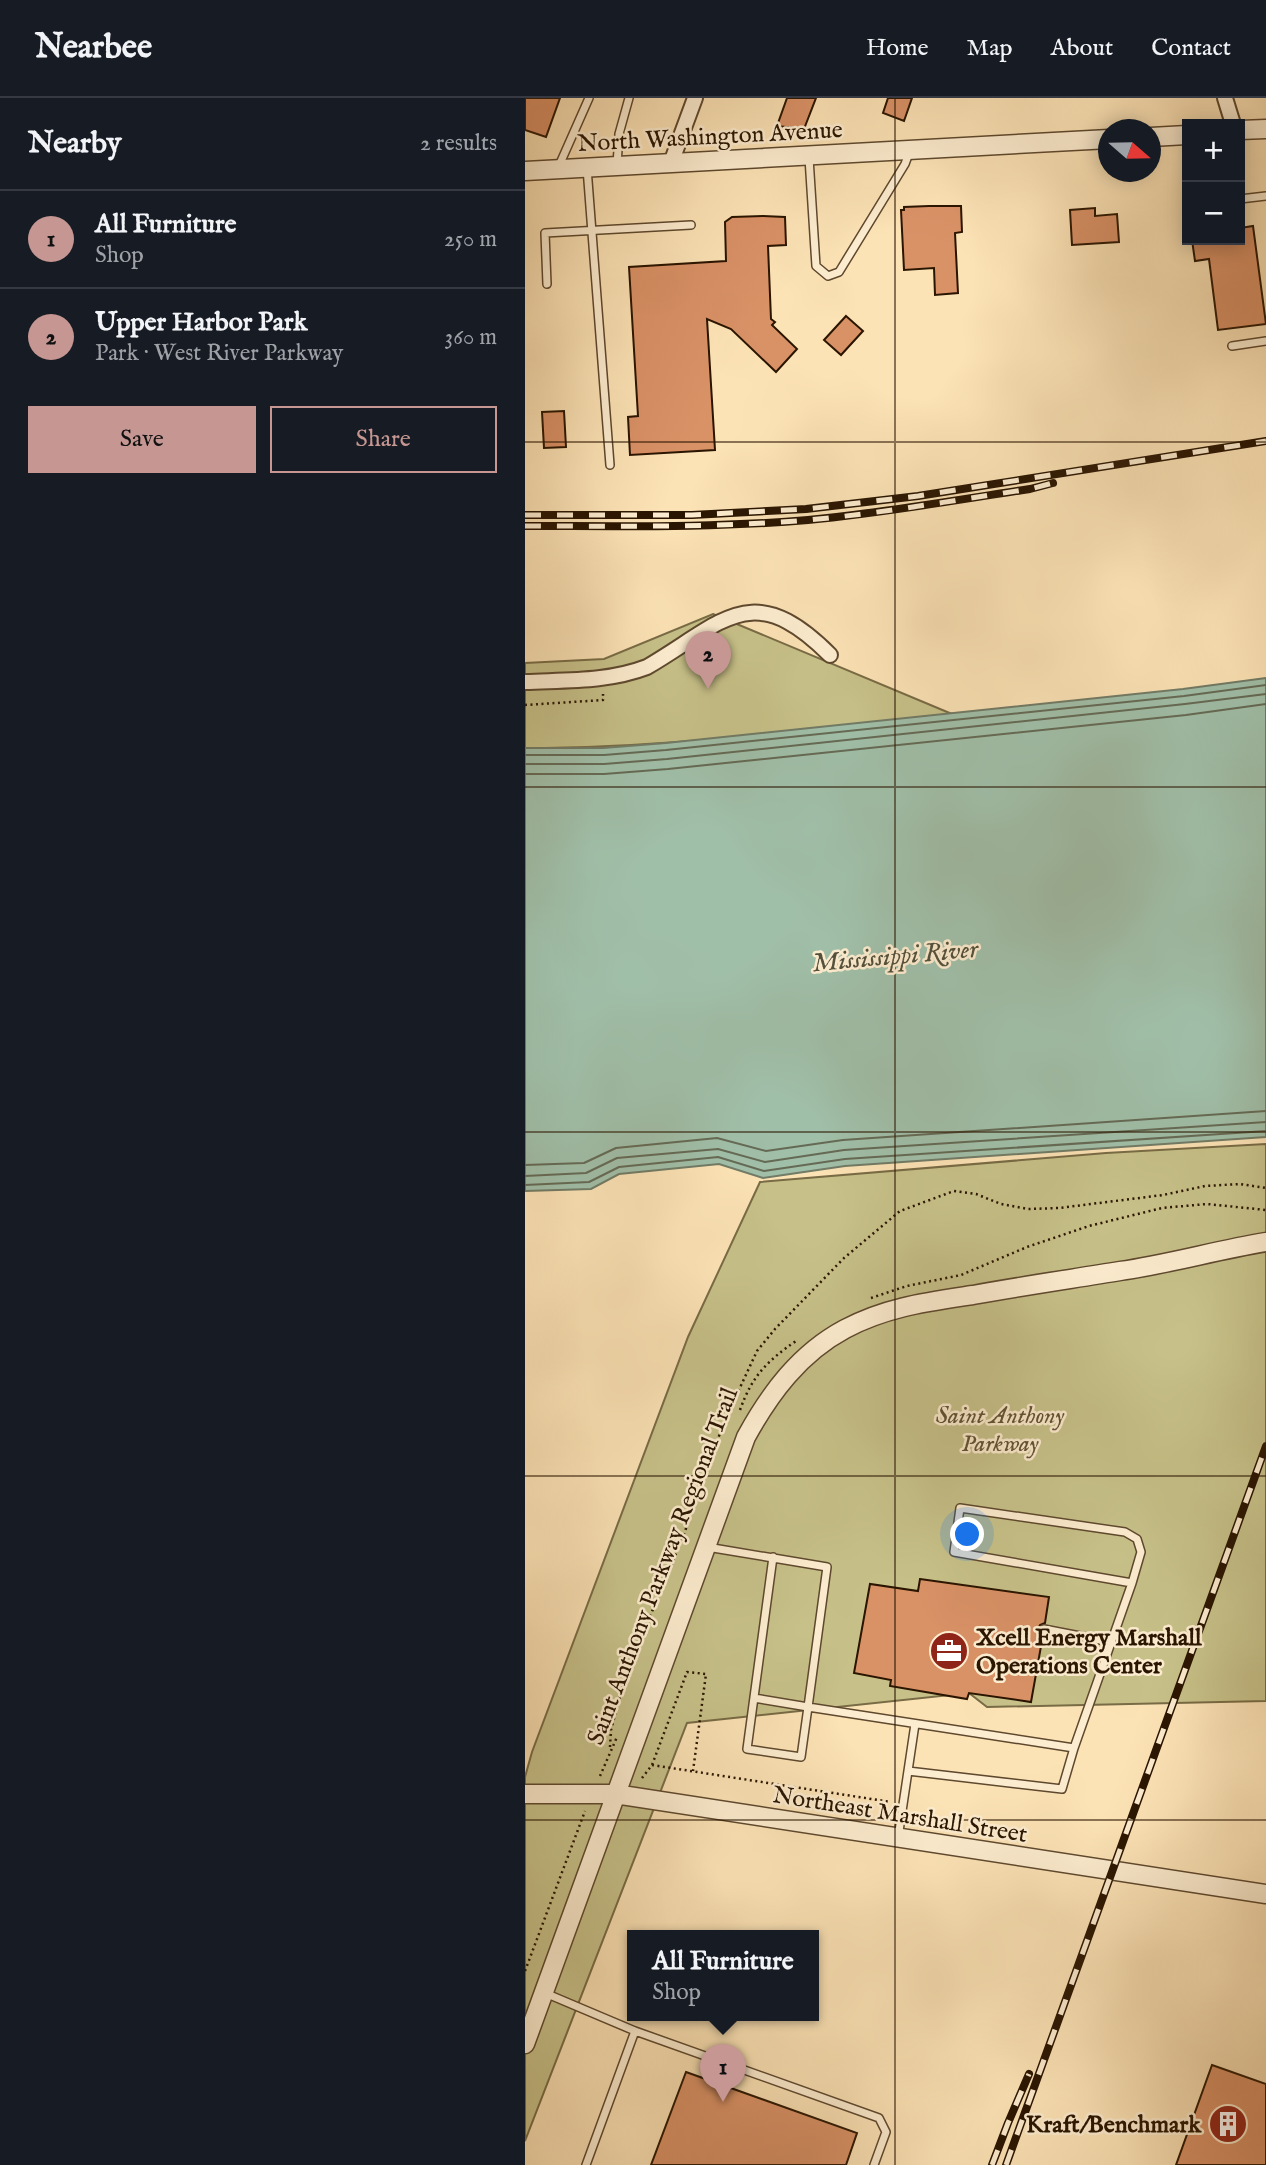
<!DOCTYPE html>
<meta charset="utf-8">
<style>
body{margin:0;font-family:"IM FELL English",serif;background:#242831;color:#f1f3f6}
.controls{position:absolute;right:21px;top:21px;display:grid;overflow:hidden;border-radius:0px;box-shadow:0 4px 18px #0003}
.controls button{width:63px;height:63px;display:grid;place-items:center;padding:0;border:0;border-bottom:2px solid #363941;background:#171b24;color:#f1f3f6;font:35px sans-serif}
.compass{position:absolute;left:573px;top:21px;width:63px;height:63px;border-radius:50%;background:#171b24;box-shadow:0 4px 18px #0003;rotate:110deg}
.you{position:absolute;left:443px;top:1437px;width:24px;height:24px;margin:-18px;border:5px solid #fff;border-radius:50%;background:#1a73e8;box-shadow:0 0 0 10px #1a73e833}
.badge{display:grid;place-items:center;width:46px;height:46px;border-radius:50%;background:#c59692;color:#111;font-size:23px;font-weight:700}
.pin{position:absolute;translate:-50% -58px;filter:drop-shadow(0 2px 4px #0008)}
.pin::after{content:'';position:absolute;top:37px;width:24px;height:21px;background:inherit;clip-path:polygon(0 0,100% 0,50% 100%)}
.popup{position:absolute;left:102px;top:1832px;width:192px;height:91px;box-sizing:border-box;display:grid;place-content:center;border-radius:0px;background:#171b24;filter:drop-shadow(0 2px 5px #0005);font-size:23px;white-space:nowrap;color:#9ea1a6}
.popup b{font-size:26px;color:#f1f3f6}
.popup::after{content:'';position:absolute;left:50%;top:100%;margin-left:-14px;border:14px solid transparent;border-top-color:#171b24}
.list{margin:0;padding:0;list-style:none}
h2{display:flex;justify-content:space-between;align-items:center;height:91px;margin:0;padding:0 28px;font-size:30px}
h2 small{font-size:23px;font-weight:400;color:#9ea1a6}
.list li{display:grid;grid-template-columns:46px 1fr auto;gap:21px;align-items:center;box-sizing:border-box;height:98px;padding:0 28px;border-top:2px solid #363941}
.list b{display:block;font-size:26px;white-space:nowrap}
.list p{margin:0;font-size:23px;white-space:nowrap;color:#9ea1a6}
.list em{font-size:23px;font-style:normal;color:#9ea1a6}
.actions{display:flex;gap:14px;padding:21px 28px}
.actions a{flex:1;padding:16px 0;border:2px solid #c59692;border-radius:0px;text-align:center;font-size:24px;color:#c59692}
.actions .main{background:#c59692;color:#111}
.map{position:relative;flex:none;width:741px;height:2067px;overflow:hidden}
header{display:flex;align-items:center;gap:42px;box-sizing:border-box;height:98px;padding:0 35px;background:#171b24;border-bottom:2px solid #363941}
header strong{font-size:33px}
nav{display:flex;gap:38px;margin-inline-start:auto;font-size:24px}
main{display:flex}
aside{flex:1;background:#171b24}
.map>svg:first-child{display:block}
</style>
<header>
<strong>Nearbee</strong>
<nav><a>Home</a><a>Map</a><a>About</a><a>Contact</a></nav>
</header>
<main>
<aside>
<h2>Nearby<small>2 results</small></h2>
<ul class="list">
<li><span class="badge">1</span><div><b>All Furniture</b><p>Shop</p></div><em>250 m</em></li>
<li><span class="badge">2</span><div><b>Upper Harbor Park</b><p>Park · West River Parkway</p></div><em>360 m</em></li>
</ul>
<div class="actions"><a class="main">Save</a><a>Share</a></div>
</aside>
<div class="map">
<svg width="741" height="2067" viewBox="0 0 741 2067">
<rect width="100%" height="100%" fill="#fce3b6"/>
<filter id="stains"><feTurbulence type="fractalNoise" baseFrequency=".00286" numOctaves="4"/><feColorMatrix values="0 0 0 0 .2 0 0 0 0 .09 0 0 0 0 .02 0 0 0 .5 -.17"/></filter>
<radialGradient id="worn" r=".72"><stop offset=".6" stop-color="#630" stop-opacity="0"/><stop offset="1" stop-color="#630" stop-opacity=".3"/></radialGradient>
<path fill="#c7c189" stroke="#786b45" stroke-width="2" d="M188 516 427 616C285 631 143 650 0 650V565L79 561Z
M741 1046V1603L462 1609 444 1595 162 1625 0 2043V1679L7 1654 163 1239 235 1084 581 1055Z"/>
<path fill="#a0bfa9" stroke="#717b66" stroke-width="2" d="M741 580V1039L320 1068 238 1080 194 1066 94 1076 66 1091 0 1093V650H78L141 645 658 591Z"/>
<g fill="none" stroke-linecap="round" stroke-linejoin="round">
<path stroke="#656a55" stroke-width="2" d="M0 657H79L141 652 659 598 741 587
M0 666H79L142 661 660 606 741 596
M0 676H79L143 671 661 617 741 606
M0 1067 59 1065 91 1050 192 1040 241 1053 318 1042 741 1013
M0 1078 61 1075 92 1060 193 1051 240 1064 319 1052 741 1024
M0 1087 64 1084 94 1069 193 1059 239 1073 320 1061 741 1033"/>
</g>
<path fill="#d99166" stroke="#2a1501" stroke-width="2" d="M0 0H35L21 39 0 32Z
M262 0H291L279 31 252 28Z
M363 0H387L379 23 358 15Z
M404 108H436L437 134 430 135 433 195 410 197 409 170 379 172 376 112H379V109Z
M570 110V118L592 116 594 144 547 147 545 112Z
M238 118 260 119 261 147 243 148 246 221 250 224 247 227 272 251 251 274 206 231 182 221 190 352 105 357 103 319 113 318 104 169 201 163 200 124 207 119Z
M728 128 741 226 693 232 684 161 670 163 667 142H715V130Z
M321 218 338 233 316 257 299 242Z
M39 313 41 349 19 350 17 314Z
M395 1481 524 1499 520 1525 515 1527 513 1531 518 1537 506 1604 444 1595 442 1601 365 1588 366 1582 329 1575 345 1486 393 1493Z
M687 1967 741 1986V2067H651Z
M161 1974 332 2035 321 2067H126Z"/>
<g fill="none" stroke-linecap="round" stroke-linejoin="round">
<defs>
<path id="service" d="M284 60 291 168 303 178 314 174 380 66 384 55
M92 67 94 36 104 0
M33 70 64 0
M62 70 85 367
M715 101 741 98
M22 186 20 135 166 127
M707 248 741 243
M182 1449 302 1469 283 1609 549 1650 607 1485 616 1454 612 1441 600 1434 435 1410 429 1454 607 1485
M519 1531 586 1544
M229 1600 283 1609 276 1659 222 1651 248 1459
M383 1673 537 1691 549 1650
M373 1740 390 1626
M20 1895 110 1933 61 2067
M110 1933 354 2020 361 2034 349 2067"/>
<path id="minor" d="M700 0 708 26
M146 65 170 0
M0 584C41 582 83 584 122 569 199 524 227 479 305 557"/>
<path id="tertiary" d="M715 32 741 31
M626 39 662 37
M0 73 584 41
M0 1696H90L741 1796
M0 1946 221 1339C245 1295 275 1255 320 1231 361 1209 402 1204 448 1197 497 1188 546 1181 595 1173 644 1166 692 1152 741 1144"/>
</defs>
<use href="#service" stroke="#5e482e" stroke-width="10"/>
<use href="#minor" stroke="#5e482e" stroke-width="18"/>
<use href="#tertiary" stroke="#5e482e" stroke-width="21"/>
<path stroke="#2a1501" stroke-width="2.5" stroke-dasharray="2 3.5" stroke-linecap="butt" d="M0 607 78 602V596
M346 1200 382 1188 436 1177 502 1149 564 1128 637 1110 682 1106 741 1112
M215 1312C227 1278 242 1263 271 1243
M85 1649 86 1632 100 1579 159 1436 199 1324 232 1253 250 1231 319 1160 375 1113 429 1093 451 1096 476 1106 503 1111 534 1110 638 1097 680 1088 715 1086 741 1090
M127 1667 366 1704
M75 1678 92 1639
M117 1680 127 1667 162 1574 181 1576 168 1673
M0 1873 60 1713"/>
<use href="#service" stroke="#fdedd0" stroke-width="7"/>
<use href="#minor" stroke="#fdedd0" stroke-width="14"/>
<use href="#tertiary" stroke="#fdedd0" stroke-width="18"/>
<defs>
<path id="rail" d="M0 417H167L281 411 393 398 741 343
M0 428C94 428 189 430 283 422 358 415 431 402 505 391L528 385
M467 2067 483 2025 504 1976
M481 2067 741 1348"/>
</defs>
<use href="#rail" stroke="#2a1501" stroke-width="8"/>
<use href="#rail" stroke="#fdedd0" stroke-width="5" stroke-dasharray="16" stroke-linecap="butt"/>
</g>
<path fill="none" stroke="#2a1501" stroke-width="2" stroke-opacity="0.55" d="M370 0V2067M0 344H741M0 689H741M0 1034H741M0 1378H741M0 1722H741"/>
<defs>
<symbol id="office-disc" viewBox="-11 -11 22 22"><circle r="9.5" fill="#8f2418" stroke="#fdedd0"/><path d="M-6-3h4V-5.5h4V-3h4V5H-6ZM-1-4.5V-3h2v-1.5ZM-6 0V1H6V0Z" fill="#fff"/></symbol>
<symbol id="building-disc" viewBox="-11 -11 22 22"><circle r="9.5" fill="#8f2418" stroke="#fdedd0"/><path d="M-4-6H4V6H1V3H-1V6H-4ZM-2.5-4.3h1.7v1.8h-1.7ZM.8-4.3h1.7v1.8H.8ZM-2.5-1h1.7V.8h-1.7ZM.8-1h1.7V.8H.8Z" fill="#fff"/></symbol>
</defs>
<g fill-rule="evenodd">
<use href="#office-disc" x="402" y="1531" width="44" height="44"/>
<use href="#building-disc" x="681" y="2004" width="44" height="44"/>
</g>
<g text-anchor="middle" stroke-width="5" stroke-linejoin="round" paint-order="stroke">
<g font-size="24" fill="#2a1501" stroke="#fdedd0">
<text transform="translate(185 38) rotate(-3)" y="8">North Washington Avenue</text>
<text transform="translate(137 1468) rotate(-69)" y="8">Saint Anthony Parkway Regional Trail</text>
<text transform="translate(375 1716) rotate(9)" y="8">Northeast Marshall Street</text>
</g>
<g font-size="24" font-style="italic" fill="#615131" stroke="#fdedd0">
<text x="475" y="1325">Saint Anthony<tspan x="475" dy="28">Parkway</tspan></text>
</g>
<g font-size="24" font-weight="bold" fill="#2a1501" stroke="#fdedd0" text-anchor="start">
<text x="451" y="1547">Xcell Energy Marshall<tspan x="451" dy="28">Operations Center</tspan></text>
<text x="676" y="2034" text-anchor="end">Kraft/Benchmark</text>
</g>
<g font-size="26" font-style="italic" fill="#53503c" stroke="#fdedd0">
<text transform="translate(370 857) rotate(-5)" y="9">Mississippi River</text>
</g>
</g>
<rect width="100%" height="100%" filter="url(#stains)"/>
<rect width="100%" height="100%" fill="url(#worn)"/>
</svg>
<div class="controls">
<button>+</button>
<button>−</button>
</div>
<svg class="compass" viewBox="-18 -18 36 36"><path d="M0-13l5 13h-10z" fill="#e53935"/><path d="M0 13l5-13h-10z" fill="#9ea1a6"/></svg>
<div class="you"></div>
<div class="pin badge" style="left:198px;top:2004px">1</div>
<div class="popup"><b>All Furniture</b>Shop</div>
<div class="pin badge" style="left:183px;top:591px">2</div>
</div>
</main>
